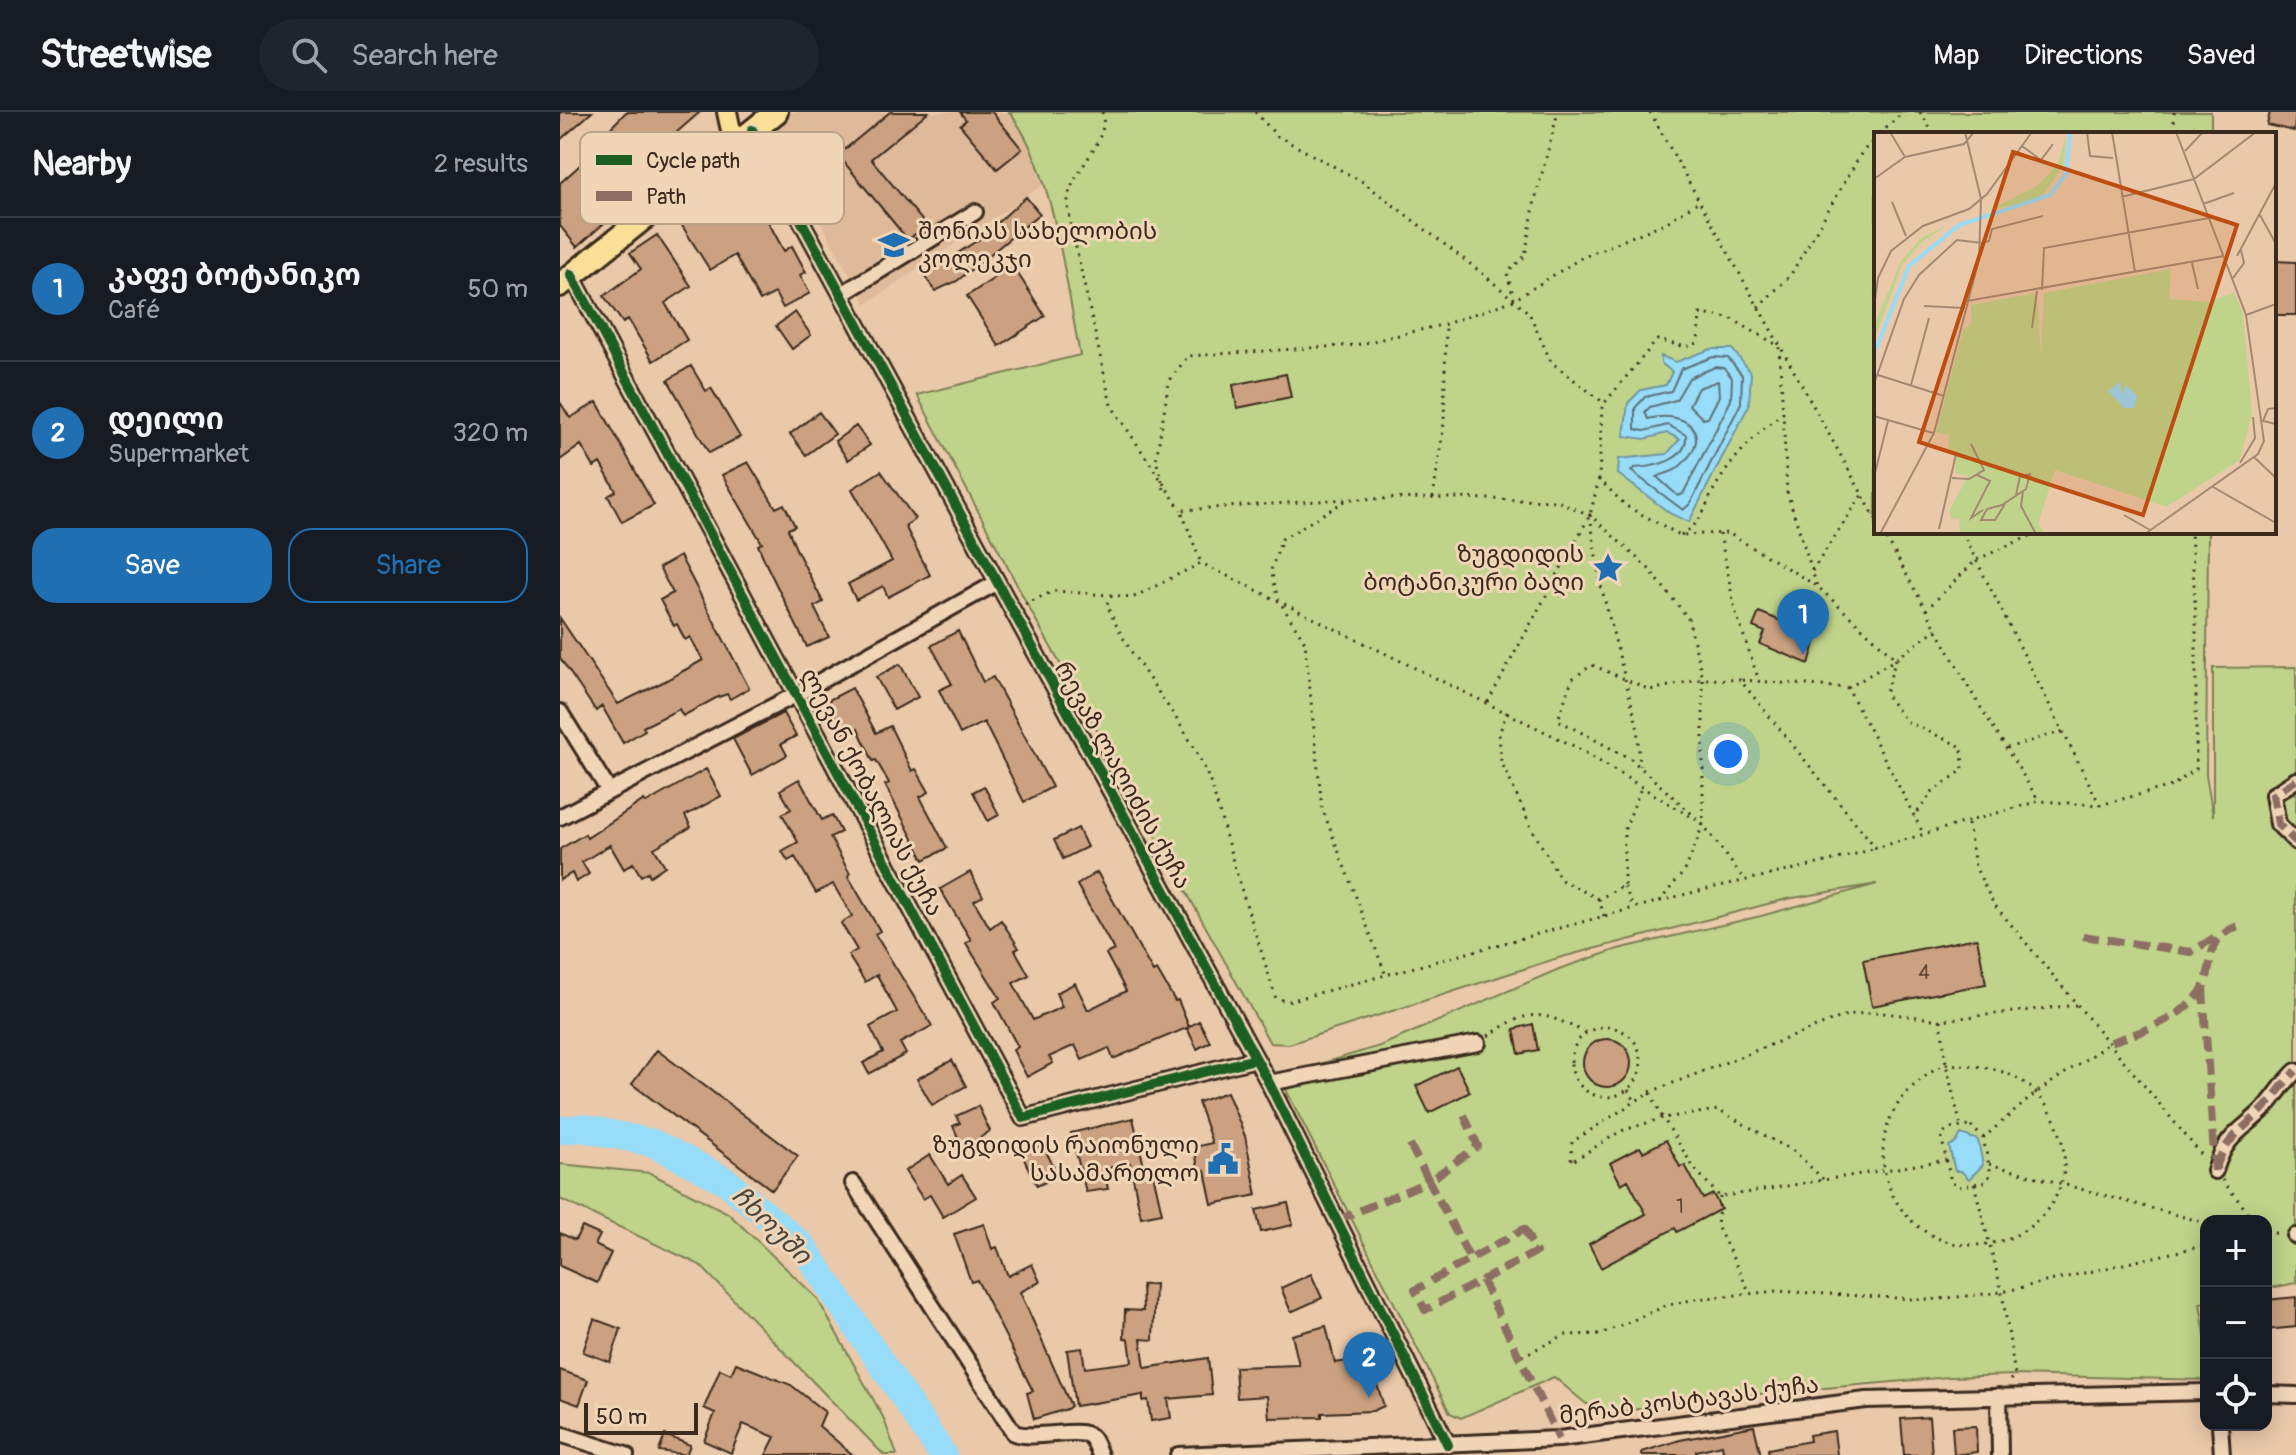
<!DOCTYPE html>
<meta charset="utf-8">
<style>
body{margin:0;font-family:Pangolin,"Noto Sans Georgian",sans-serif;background:#20242c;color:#f1f3f6}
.controls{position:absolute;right:24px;bottom:24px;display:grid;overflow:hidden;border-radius:16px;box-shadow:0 4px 20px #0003}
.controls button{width:72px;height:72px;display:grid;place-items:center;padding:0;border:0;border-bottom:2px solid #363941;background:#171b24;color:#f1f3f6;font:40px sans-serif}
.scale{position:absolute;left:24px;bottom:20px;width:114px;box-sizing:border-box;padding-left:8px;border:4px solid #3b2a1e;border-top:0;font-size:22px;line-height:28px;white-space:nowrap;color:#3b2a1e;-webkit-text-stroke:6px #f0d5b7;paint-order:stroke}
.you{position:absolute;left:1168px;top:642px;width:28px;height:28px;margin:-20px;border:6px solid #fff;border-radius:50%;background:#1a73e8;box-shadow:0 0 0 12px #1a73e833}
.badge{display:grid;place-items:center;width:52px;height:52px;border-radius:50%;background:#1f6fb2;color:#fff;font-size:26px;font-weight:700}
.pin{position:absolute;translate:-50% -66px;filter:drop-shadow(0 2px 4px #0008)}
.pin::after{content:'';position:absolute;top:42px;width:28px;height:24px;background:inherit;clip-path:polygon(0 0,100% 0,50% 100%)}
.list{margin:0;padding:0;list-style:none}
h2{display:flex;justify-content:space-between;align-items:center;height:104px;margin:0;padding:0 32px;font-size:34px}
h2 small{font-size:26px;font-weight:400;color:#9ea1a6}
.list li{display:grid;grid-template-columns:52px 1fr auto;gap:24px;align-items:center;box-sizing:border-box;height:144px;padding:0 32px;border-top:2px solid #363941}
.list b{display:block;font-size:30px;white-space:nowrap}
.list p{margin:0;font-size:26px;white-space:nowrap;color:#9ea1a6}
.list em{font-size:26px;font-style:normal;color:#9ea1a6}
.actions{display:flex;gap:16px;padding:24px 32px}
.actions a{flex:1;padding:18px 0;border:2px solid #1f6fb2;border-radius:24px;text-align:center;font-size:28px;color:#1f6fb2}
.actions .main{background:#1f6fb2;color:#fff}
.icon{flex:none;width:44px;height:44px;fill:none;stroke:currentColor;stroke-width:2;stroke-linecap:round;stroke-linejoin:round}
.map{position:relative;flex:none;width:1736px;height:1343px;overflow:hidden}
header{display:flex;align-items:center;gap:48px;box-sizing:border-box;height:112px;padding:0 40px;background:#171b24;border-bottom:2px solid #363941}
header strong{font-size:38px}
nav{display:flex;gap:44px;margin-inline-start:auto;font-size:28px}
.search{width:560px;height:72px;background:#20242c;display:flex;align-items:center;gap:20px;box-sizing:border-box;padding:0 28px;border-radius:44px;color:#9ea1a6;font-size:30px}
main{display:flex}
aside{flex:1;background:#171b24}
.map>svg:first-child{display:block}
</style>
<header>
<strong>Streetwise</strong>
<div class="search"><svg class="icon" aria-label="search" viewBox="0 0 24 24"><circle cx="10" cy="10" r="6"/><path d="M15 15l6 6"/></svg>Search here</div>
<nav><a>Map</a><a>Directions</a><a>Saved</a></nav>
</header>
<main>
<aside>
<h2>Nearby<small>2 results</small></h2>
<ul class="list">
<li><span class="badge">1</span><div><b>კაფე ბოტანიკო</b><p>Café</p></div><em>50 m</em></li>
<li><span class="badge">2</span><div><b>დეილი</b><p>Supermarket</p></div><em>320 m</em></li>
</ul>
<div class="actions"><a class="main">Save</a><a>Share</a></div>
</aside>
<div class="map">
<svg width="1736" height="1343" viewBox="0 0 1736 1343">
<rect width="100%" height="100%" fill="#eac9aa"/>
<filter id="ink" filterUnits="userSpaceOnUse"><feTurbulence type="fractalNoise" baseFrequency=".0125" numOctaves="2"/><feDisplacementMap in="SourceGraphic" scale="16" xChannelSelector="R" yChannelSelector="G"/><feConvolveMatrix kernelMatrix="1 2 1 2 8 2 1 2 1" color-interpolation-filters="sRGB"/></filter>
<g filter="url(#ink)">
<path fill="#deba9b" d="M231 0H449L463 17 483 73 306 192 218 34 219 9Z"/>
<path fill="#bfd48a" stroke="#7d7f54" stroke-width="2" d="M449 0H1651V22H1316V420H1648L1646 663 1653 704V556L1736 555V1171L1706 1177V1109H1646V1190L1640 1191 1646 1229V1268L1455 1263 1389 1265 1132 1288 1049 1302 1025 1291 994 1265 901 1306 890 1301 719 964 820 934 999 857 1058 837 1201 804 1317 772 1227 787 998 846 729 932 710 931 467 492 357 283 520 243C506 173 494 55 449 0Z
M0 1052 90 1061 168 1101 257 1186 323 1305 337 1343H324L140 1153 0 1087Z"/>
<path fill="#97dcf9" stroke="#7295a1" stroke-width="2" d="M1151 237H1172L1191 261 1189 293 1129 410 1111 402 1058 362 1059 347 1107 342 1120 327 1107 321 1085 327 1064 324 1068 291 1081 278 1106 273 1112 260 1101 251V244L1116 250Z
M1401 1022 1418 1028 1423 1053 1409 1067 1401 1059H1395L1389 1034 1396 1031Z"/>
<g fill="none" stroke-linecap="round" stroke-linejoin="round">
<path stroke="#607176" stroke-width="2" d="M1153 245 1168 246 1182 263 1181 291 1130 392 1123 398 1071 359 1074 356C1094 355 1128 349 1126 323L1108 313 1084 319 1075 317V296L1085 285 1111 279 1121 257Z
M1155 255 1164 256 1172 266 1171 288 1123 382 1118 384 1097 365C1104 361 1113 361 1119 355 1156 323 1127 297 1088 307L1085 300 1090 295 1116 288 1129 266Z
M1158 269 1159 284 1148 306 1143 307 1129 293 1138 276Z"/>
<path stroke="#97dcf9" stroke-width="28" d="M0 1018 22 1016 93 1031 166 1069 243 1135 383 1343"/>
</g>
<path fill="#cba181" stroke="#3b2a1e" stroke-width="2" d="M0 0H32L0 28Z
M66 0H140L92 42 89 39 58 66 74 85 17 135 0 114V71L38 37 34 33Z
M330 0H368L311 47 366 113 348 128 278 43Z
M400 0H432L462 37 437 57 400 13 406 8Z
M1710 0H1736L1734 19 1707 13Z
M184 65 224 139 232 134 246 160 240 163 250 181 223 196 215 181 200 189 175 143 150 158 116 104 138 89 142 95Z
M466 85 480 102 397 169 375 179 364 163 418 128Z
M97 123 131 174 105 191 127 228 93 249 68 207 63 211 44 184 81 157 70 141Z
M1714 149 1736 150V203H1714Z
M453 154 485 204 439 234 407 184Z
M235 200 251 223 232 237 216 214Z
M131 254 146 279 151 276 180 325 149 341 108 268Z
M726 262 731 285 677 296 673 273Z
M0 290 10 306 37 290 94 393 62 410 48 384 56 379 40 351 34 355 21 333 0 348Z
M259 300 275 322 246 343 230 322Z
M296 314 310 333 288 348 275 329Z
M188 350 216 396 224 392 235 414 228 417 236 437 263 490 254 495 269 525 247 535 207 454 198 433 202 431 162 363Z
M321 359 355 407 345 414 370 463 328 485 323 474 296 488 288 472 332 449 292 377Z
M120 444 189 576 170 587 167 582 156 586 123 604 119 597 83 615 85 618 63 631 42 594 36 599 0 546V506L58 592 105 569 143 548 130 525 125 528 117 512 114 514 100 488 113 481 99 456Z
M1199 500 1257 524 1249 552 1200 532 1205 520 1193 515Z
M398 519 423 570 433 565 492 675 464 690 424 610 400 622 379 578 392 572 371 534Z
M340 552 358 585 334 598 316 565Z
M292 576 316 621 330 614 352 659 356 657 369 680 360 685 387 736 364 748 325 673 329 671 316 648 313 649 298 617 286 624 267 589Z
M223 601 236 624 221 632 227 643 192 663 173 627Z
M146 657 161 684 125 704 131 715 94 736 105 754 90 764 88 760 81 764 73 751 64 757 50 733 22 750 29 762 16 770 12 761 0 768V737L25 722 27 726 84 688 86 691Z
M239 667 262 708 272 703 281 720 270 725 290 762 288 764 320 819 315 822 372 914 340 931 346 942 309 962 303 951 323 940 310 915 337 900 317 863 305 870 288 843 297 838 281 811 292 804 273 772 256 781 235 745 228 749 222 739 238 730 222 702 231 697 220 678Z
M424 674 439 703 428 709 413 680Z
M518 716 527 735 503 747 494 728Z
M410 760 423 784 414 789 430 816 441 808 459 836 455 838 469 863 453 871 473 908 502 895 496 881 515 871 528 898 566 879 546 842 554 838 517 773 537 760 593 860 597 858 615 889 618 888 629 915 553 947 549 936 522 948 515 933 489 945 493 951 467 965 453 938 458 935 434 890 440 886 406 831 411 828 380 777Z
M1417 826 1426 872 1312 894 1303 848Z
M639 909 650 930 637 937 627 916Z
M973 912 978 938 959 942 954 917Z
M1023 951a24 24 0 1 1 48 0a24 24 0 1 1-48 0Z
M97 938 238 1044 212 1078 72 972Z
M392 948 406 974 372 993 357 967Z
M897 954 910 980 869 1001 856 974Z
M667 980 685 1024 697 1083 652 1092 645 1059 639 1060 634 1035 652 1031 638 990Z
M418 994 430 1019 403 1037 393 1014 400 1011 396 1004Z
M573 1006 585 1059 592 1057 602 1101 581 1105 570 1051 544 1057 548 1077 526 1080 511 1021Z
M1106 1028 1120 1055 1125 1053 1143 1087 1153 1082 1161 1097 1117 1120 1115 1116 1041 1156 1029 1132 1086 1102 1068 1068 1061 1072 1050 1051 1080 1035 1083 1040Z
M483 1033 498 1064 477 1074 462 1043Z
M370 1043 388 1072 402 1063 416 1085 383 1105 370 1083 363 1087 345 1059Z
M728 1091 733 1113 701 1120 696 1098Z
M424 1112 432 1137 437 1135 448 1164 472 1152 480 1170 460 1180 511 1294 507 1297 474 1307 467 1281 473 1279 417 1168 411 1170 394 1122Z
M22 1115 40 1123 35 1133 51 1141 37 1171 0 1154V1121L15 1128Z
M751 1162 762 1186 731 1200 721 1176Z
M595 1172 593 1228 581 1227 585 1256 648 1246 652 1283 608 1287 611 1306 591 1309 588 1288 583 1289V1283L515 1294 507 1238 522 1236 525 1256 572 1250 569 1227 564 1226 565 1198 583 1199 582 1173Z
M1736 1185V1215L1706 1218V1188Z
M34 1207 61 1217 50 1250 23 1240Z
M766 1214 775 1251 789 1249 790 1257 810 1251 824 1294 813 1299 762 1301V1305L709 1306 707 1284 677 1286 675 1255 739 1253 732 1223Z
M176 1251 231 1273 265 1300 259 1314 293 1343H206L215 1325 183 1312 171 1341 144 1329 155 1301 144 1296 160 1257 171 1262Z
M0 1258 28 1268 19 1293 0 1286Z
M1369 1305 1372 1343H1344L1341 1307Z
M1194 1314 1201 1343H1164L1162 1333 1136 1339 1137 1343H1082V1340L1120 1328Z
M1416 1314 1417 1340 1394 1343 1392 1315Z
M1274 1319 1277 1343H1209L1208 1337 1250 1329 1249 1323Z
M105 1323 130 1333 126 1343 99 1339Z"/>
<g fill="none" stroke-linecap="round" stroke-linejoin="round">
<defs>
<path id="minor" d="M192 18 709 971 888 1333
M11 162 463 1006 695 947
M282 182 415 100
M0 600 49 679
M1736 668 1713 683 1718 712 1736 730
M0 705 237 582 436 471
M709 971 918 931
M1655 1059C1666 1021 1683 1019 1707 994 1717 982 1724 970 1736 959
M293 1071 454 1321C475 1329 520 1314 531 1325 535 1329 538 1338 540 1343
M1735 1124H1736
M1706 1282 1736 1283
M1439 1284 1440 1343
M1660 1313 1662 1343
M0 1322 66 1343
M618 1343 999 1327 1306 1288 1646 1280"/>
<path id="major" d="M167 0 174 32"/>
<path id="highway" d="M0 173 216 0"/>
</defs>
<use href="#minor" stroke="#3b2a1e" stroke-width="20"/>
<use href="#major" stroke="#3b2a1e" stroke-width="24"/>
<use href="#highway" stroke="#3b2a1e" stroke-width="28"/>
<path stroke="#3b2a1e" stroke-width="3" stroke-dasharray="2 6" stroke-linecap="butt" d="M542 0C551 29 511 59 508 88 507 95 510 105 511 113L551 293 621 398
M695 0 717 24 803 70 922 161 969 201 991 250 1044 291
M1090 0 1316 407
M1360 0 1374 22
M1614 0V22
M1320 22 1343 0
M954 187 947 161 965 144 975 88 998 0
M1198 195 1230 164 1302 40 1316 26
M1223 301 1219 234 1170 206 1140 202 1138 231 1126 235 1097 228 1042 294 1039 367 1066 394 1120 423 1168 421 1257 474 1336 547 1376 517
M604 377 596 348 609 269 628 244 796 233 886 212 954 188 1021 146 1107 110 1139 89
M873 386 884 311 886 212
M785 389 722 427 711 458 718 487 745 530 762 696 825 861
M1030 403 1040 470 1077 613 1080 654
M1323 420 1410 578 1479 689
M1402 420 1540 693
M1160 422 1175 498 1199 569
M1121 423C1148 407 1143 392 1159 369 1177 341 1197 321 1223 301L1227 380 1257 474
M1252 459 1302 383
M552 483 547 492C567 545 615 596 641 649 655 677 660 706 669 735 683 786 701 836 716 887L729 889 1100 789 1126 757 1143 712V567L1128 506 1089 457 1030 403 997 389 895 386 788 387 621 398 641 451
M465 492 494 479 574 485 641 451 1016 635 1136 708
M1366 498 1416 448 1479 420
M1336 547 1325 582 1346 609 1402 635 1403 658 1373 679 1354 705
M1182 568 1288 576 1364 723
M1288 576 1336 547
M928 590 1030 403 1039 367
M947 600 939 622 941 649 972 717 1001 768 1039 787
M1447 636 1504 619
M1142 711 1183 766
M1143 712 1071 647 998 608 1012 567 1032 553 1090 578 1143 567 1180 568 1316 736 1479 689 1540 693 1612 674 1636 657V507L1631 420
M1408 712 1415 754 1433 791 1645 1047
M1064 773V719L1081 676
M1100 789C1172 769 1245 758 1316 736
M1044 804 1039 787 1064 773 1073 796
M1381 908 1386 952 1401 1015
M1011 950a35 35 0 1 1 70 0a35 35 0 1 1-70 0Z
M928 924C970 895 982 899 1026 921
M1386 952C1411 954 1434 954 1457 966 1494 986 1517 1044 1497 1082 1486 1104 1468 1120 1444 1128 1334 1163 1267 1009 1386 952Z
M1068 978 1076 990
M1090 980 1287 903 1316 900 1381 908 1517 893
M1411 1014 1423 1026 1431 1062 1425 1070 1398 1075 1391 1070 1381 1023 1388 1017Z
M1423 1026 1476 981 1551 930
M1429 1052 1646 1111
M1263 1067 1235 1040 1158 998 1103 1006 1090 980 1012 1030 1011 1050 1061 1019 1103 1006 1134 1056 1160 1085 1386 1048
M1662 1068 1695 1109
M1414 1072 1442 1180 1455 1263 1448 1272
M1160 1085 1157 1114 1190 1181
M1706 1120 1722 1122
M962 1244 1005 1223 1041 1222 1108 1193 1136 1187 1217 1179 1370 1188 1442 1180 1646 1133"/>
<use href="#minor" stroke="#f0d5b7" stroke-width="14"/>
<use href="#major" stroke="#fadf96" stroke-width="18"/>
<use href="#highway" stroke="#fadf96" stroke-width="22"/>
<path stroke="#8d6e63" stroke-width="8" stroke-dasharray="16 8" stroke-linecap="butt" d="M1315 405 1316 404
M1736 668 1713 683 1718 712 1736 730
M1523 824 1631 840 1657 824
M1643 876 1655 1059
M1551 930C1579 921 1614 909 1635 887 1660 862 1637 827 1681 813
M850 1033 869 1069 918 1034 904 1003
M1656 1056C1666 1023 1687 1016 1707 993 1718 981 1724 970 1736 959
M778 1108 869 1069 910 1147
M964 1117 976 1140 865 1198 855 1178Z
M922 1168 999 1327"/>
<defs>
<path id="cycleway" d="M192 18 709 971 888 1333
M11 162 463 1006 695 947"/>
</defs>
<use href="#cycleway" stroke="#f0d5b7" stroke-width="15"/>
<use href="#cycleway" stroke="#1b5e20" stroke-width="10"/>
</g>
</g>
<defs>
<symbol id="university-bare" viewBox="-9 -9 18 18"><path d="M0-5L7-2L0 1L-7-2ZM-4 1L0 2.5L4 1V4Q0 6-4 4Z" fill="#1f6fb2" stroke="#f0d5b7" stroke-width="2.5" paint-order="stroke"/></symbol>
<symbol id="sight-bare" viewBox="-9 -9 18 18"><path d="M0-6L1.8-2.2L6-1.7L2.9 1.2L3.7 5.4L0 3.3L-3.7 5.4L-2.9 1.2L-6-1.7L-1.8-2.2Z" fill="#1f6fb2" stroke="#f0d5b7" stroke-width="2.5" paint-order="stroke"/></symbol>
<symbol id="civic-bare" viewBox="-9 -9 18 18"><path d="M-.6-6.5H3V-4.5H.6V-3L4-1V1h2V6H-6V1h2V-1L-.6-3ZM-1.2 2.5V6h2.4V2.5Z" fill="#1f6fb2" stroke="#f0d5b7" stroke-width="2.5" paint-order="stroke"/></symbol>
</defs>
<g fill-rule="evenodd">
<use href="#university-bare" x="312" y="111" width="44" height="44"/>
<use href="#sight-bare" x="1026" y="434" width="44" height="44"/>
<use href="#civic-bare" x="641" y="1025" width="44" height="44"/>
</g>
<g text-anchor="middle" stroke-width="6" stroke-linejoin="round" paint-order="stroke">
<g font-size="20" fill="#5f4837">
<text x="1364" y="867">4</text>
<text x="1120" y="1101">1</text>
</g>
<g font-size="24" fill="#3b2a1e" stroke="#f0d5b7" text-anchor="end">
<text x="358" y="127" text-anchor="start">შონიას სახელობის<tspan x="358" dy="28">კოლეკჯი</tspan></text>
<text x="1024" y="450">ზუგდიდის<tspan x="1024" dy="28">ბოტანიკური ბაღი</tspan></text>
<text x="639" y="1041">ზუგდიდის რაიონული<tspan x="639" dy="28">სასამართლო</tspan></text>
</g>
<g font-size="24" fill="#3b2a1e" stroke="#f0d5b7">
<text transform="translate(563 663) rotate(61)" y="8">რევაზ ლაღიძის ქუჩა</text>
<text transform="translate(312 680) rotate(62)" y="8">ლევან ქობალიას ქუჩა</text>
<text transform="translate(1129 1288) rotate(-7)" y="8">მერაბ კოსტავას ქუჩა</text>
</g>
<g font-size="26" font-style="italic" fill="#49453f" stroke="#f0d5b7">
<text transform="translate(212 1113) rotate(44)" y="9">ჩხოუში</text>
</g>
</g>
<g transform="translate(1314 20)">
<rect width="402" height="402" fill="#eac9aa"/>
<path d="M192 4 190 32 170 62 151 72 117 77 163 54 183 33ZM72 94 48 110 28 133 0 209V193L27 129 47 106ZM297 137 295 167 335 170 360 160 369 182 378 281 366 328 292 375 181 338 164 392 172 402H86L85 386 77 387 76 377 94 344 81 341 82 322 74 320 75 303 62 300 89 198 98 191 97 173 163 161 167 225 170 161Z" fill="#bfd48a"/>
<path d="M246 250 248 262 252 253 263 264 260 276H250L234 259Z" fill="#97dcf9"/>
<path fill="none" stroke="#97dcf9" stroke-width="4" d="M0 222 35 134 85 93 176 63 192 42 196 0"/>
<path fill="none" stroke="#a48972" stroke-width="2" d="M16 0 31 25M213 0 216 24 239 26M238 0 261 140M148 14 167 28 179 12M311 19 329 0M0 47 31 25 90 12 100 0M247 65 320 47 382 0M18 70 32 104M329 72 360 61M386 83 402 112M108 111 115 109 118 97 169 84M363 124 402 51M318 131 324 157M359 146 370 131 367 118M168 158 170 116 335 86M93 169 350 124M50 174 91 176M0 175 4 146 17 119 49 94 95 77 113 62 158 0M372 183 402 172M158 196 163 159M4 243 70 264M0 252 30 167 45 143 83 108 108 111M37 253 55 186M402 276 394 277 389 289 402 292M0 284 59 301M380 325 402 346M366 331 381 306 379 285M103 343 116 349 97 386 109 378M0 345 14 289M78 346 95 347 110 338 97 312M339 355 402 391M149 359 147 374 162 402M131 372 121 388H107L113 377 128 373 152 357 156 342 146 344 142 363M250 383 276 398M65 397 82 322M6 402 60 301 105 127 107 67 91 0M271 402 384 322 390 309 372 183 302 0"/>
<path fill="#bd4d10" fill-opacity="0.15" stroke="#bd4d10" stroke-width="4" d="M139 20 363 93 269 383 45 310Z"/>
<rect width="402" height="402" fill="none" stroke="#3b2a1e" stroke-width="4"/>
</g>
<rect x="20" y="20" width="264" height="92" rx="12" fill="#f0d5b7" stroke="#baa289" stroke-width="2"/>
<rect x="36" y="43" width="36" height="10" fill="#1b5e20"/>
<rect x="36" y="79" width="36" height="10" fill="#8d6e63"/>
<g font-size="22" fill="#3b2a1e">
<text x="86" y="56">Cycle path</text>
<text x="86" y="92">Path</text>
</g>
</svg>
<div class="controls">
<button>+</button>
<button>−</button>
<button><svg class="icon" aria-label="locate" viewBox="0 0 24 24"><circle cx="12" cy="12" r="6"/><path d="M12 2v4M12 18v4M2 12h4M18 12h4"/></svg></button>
</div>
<div class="scale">50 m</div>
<div class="you"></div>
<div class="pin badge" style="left:1243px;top:543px">1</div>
<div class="pin badge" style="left:809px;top:1286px">2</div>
</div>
</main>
